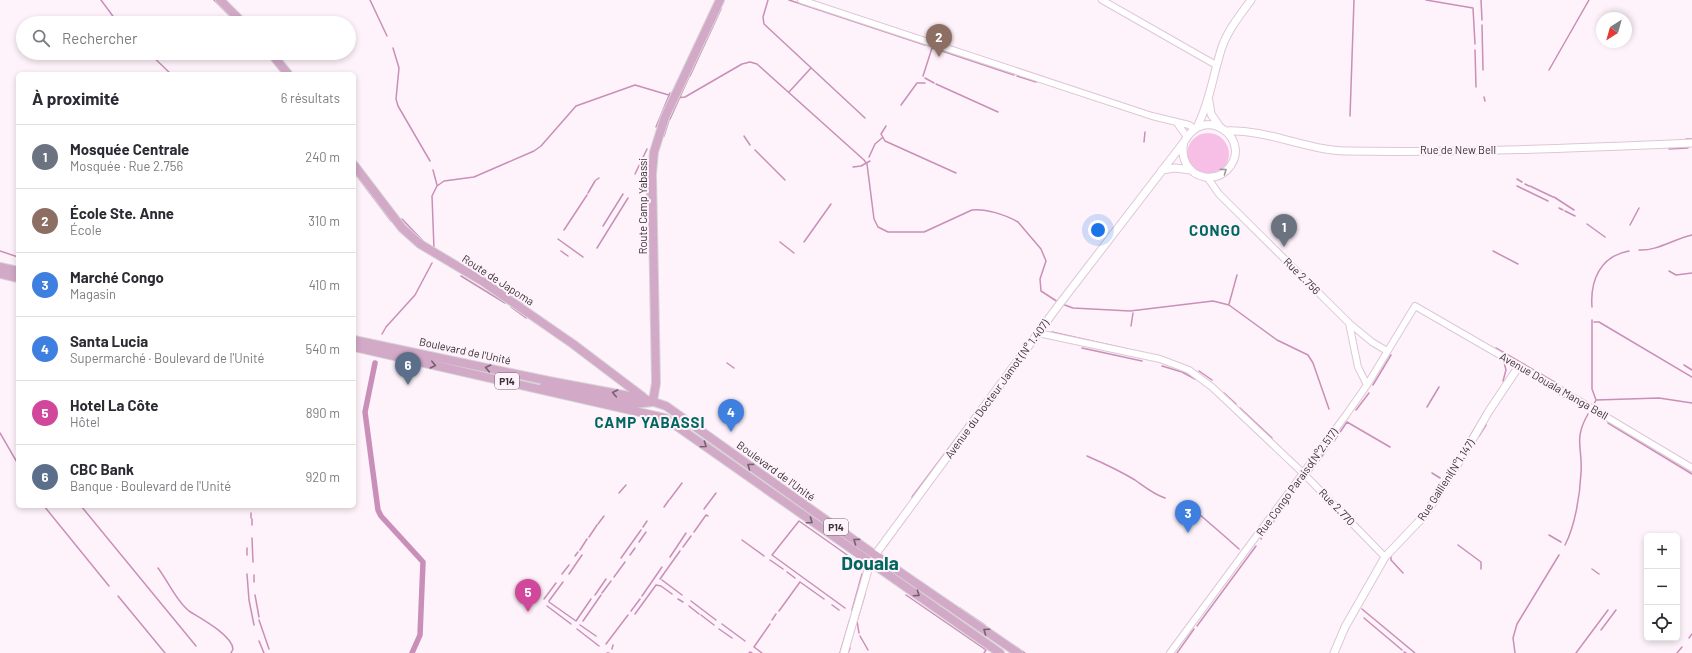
<!DOCTYPE html>
<html lang="fr">
<meta charset="utf-8">
<style>
body{margin:0;font-family:Barlow,sans-serif;background:#f2f2f3;color:#2b2b33}
.controls{position:absolute;right:12px;bottom:12px;display:grid;overflow:hidden;border-radius:6px;box-shadow:0 2px 6px #0003}
.controls button{width:36px;height:36px;display:grid;place-items:center;padding:0;border:0;border-bottom:1px solid #e1e1e2;background:#fff;color:#2b2b33;font:20px sans-serif}
.compass{position:absolute;left:1596px;top:12px;width:36px;height:36px;border-radius:50%;background:#fff;box-shadow:0 2px 6px #0003;rotate:217deg}
.you{position:absolute;left:1098px;top:230px;width:14px;height:14px;margin:-10px;border:3px solid #fff;border-radius:50%;background:#1a73e8;box-shadow:0 0 0 6px #1a73e833}
.badge{display:grid;place-items:center;width:26px;height:26px;border-radius:50%;background:#468c86;color:#fff;font-size:13px;font-weight:700}
.pin{position:absolute;translate:-50% -33px;filter:drop-shadow(0 1px 2px #0008)}
.pin::after{content:'';position:absolute;top:21px;width:14px;height:12px;background:inherit;clip-path:polygon(0 0,100% 0,50% 100%)}
.list{margin:0;padding:0;list-style:none}
h2{display:flex;justify-content:space-between;align-items:center;height:52px;margin:0;padding:0 16px;font-size:17px}
h2 small{font-size:13px;font-weight:400;color:#7c7c81}
.list li{display:grid;grid-template-columns:26px 1fr auto;gap:12px;align-items:center;box-sizing:border-box;height:64px;padding:0 16px;border-top:1px solid #e1e1e2}
.list b{display:block;font-size:15px;white-space:nowrap}
.list p{margin:0;font-size:13px;white-space:nowrap;color:#7c7c81}
.list em{font-size:13px;font-style:normal;color:#7c7c81}
.icon{flex:none;width:22px;height:22px;fill:none;stroke:currentColor;stroke-width:2;stroke-linecap:round;stroke-linejoin:round}
.map{position:relative;flex:none;width:1692px;height:653px;overflow:hidden}
.search{position:absolute;background:#fff;box-shadow:0 2px 6px #0003;left:16px;top:16px;width:340px;height:44px;display:flex;align-items:center;gap:10px;box-sizing:border-box;padding:0 14px;border-radius:22px;color:#7c7c81;font-size:15px}
.panel{position:absolute;background:#fff;box-shadow:0 2px 6px #0003;left:16px;top:72px;width:340px;height:436px;border-radius:6px}
.map>svg:first-child{display:block}
</style>
<div class="map">
<svg width="1692" height="653" viewBox="0 0 1692 653">
<rect width="100%" height="100%" fill="#fef3fa"/>
<path fill="#f7bfe6" d="M1187 154a21 21 0 1 1 42 0a21 21 0 1 1-42 0Z"/>
<g fill="none" stroke-linecap="round" stroke-linejoin="round">
<path stroke="#c98fb8" stroke-width="1.5" d="M101 0 118 23
M214 0 237 23
M370 0 387 36
M768 0 763 17 764 24 865 118
M789 0 925 45
M1426 0 1473 8 1475 44
M1481 0 1482 20
M1482 25 1483 70
M393 48 399 68 396 99 398 106 430 161
M933 48 1014 75
M1475 50 1476 87
M149 53 171 74
M266 53 275 64
M1549 70 1589 0
M690 76 721 9
M923 76 932 48
M1017 76 1036 82
M925 78 934 83
M936 84 998 112
M789 92 811 68
M1484 97 1485 101
M677 98 685 97 742 64 750 62 757 64 864 160 867 164 874 219 878 227 888 232H924L972 210C985 208 1006 215 1018 222L1041 249 1046 261 1040 279 1041 291 1058 302
M901 105 917 83H925
M1350 116 1354 0
M670 119 689 77
M886 126 881 134 885 141 956 173
M656 127 670 93
M664 136 669 120
M744 136 750 145
M1686 139H1692
M1144 142 1145 132
M1669 149 1688 148
M755 150 785 180
M869 157 875 144 882 138
M853 167 861 166 870 161
M433 170 437 185
M635 174 647 149
M357 176 391 221
M1517 179 1522 182
M596 180 599 178
M1525 184 1529 186
M1517 186 1548 201
M1530 186 1553 197
M647 187 648 212
M588 193 595 181
M1554 197 1574 210
M1559 208 1563 210
M1565 211 1575 216
M402 219 426 244
M1587 224 1605 237
M1630 225 1639 208
M603 226 623 194
M564 230 587 195
M558 239 583 257
M780 242 794 253
M804 242 831 204
M597 248 628 198
M434 249 432 196 437 186 444 181 474 177 534 151 541 146 576 106 635 85 672 96
M1639 250C1657 251 1674 239 1692 235
M0 251 18 257
M561 251 568 256
M1493 251 1518 264
M1669 271 1676 275 1692 273
M461 276 505 303
M483 277 503 291
M516 300 523 304
M1062 304 1073 308 1130 311 1213 301 1229 305 1277 340 1308 355 1313 363 1329 409
M1229 304 1237 275
M511 307 526 318
M1592 307C1590 281 1600 256 1629 251
M1592 320V389L1596 400
M1594 322H1599L1692 377
M1131 326 1133 313
M1052 332 1127 349
M382 334 386 327 415 295 432 263
M1082 348 1142 361
M1496 348 1558 384
M727 363 734 368
M1684 365 1692 370
M1162 366 1182 372 1195 379
M1199 371 1212 380
M1503 381 1506 370 1504 362
M1373 385 1391 355
M1545 386 1583 408
M1224 393 1236 404
M1596 400 1659 398 1692 403
M1594 404 1596 400
M1427 407 1439 387
M1240 408 1272 438
M1356 410 1369 393
M1608 423 1692 474
M0 433 18 464
M1479 436 1486 425
M1469 438 1484 413
M1334 441 1347 422 1390 447
M1087 456C1103 463 1120 471 1135 480 1145 487 1153 494 1165 498
M1432 473 1440 478
M1309 474 1328 448
M619 493 626 485
M912 497 970 420
M1431 498 1441 482
M670 499 682 483
M1182 504 1199 514 1229 540
M44 506 109 586
M81 506 196 646
M664 507 669 500
M704 509 716 493
M251 513V518
M252 519V525
M598 524 604 516
M643 527 647 521
M694 532 706 515 708 516
M1549 535 1561 542
M589 537 597 525
M252 538 253 562
M1261 539 1279 514
M742 540 764 556
M1230 541 1239 549
M639 542 646 532
M1458 545 1481 562V569
M1565 545C1575 526 1580 495 1581 473 1583 448 1573 440 1588 414
M886 546 918 502
M683 547 691 536
M247 548V555
M580 550 587 539
M630 555 635 548
M772 555 799 521 850 557
M772 555 845 608
M575 556 578 552
M670 557 686 533
M1391 557V560L1403 573
M621 558 641 530
M770 560 783 569
M158 568C168 581 176 601 189 611 200 618 232 635 233 649L231 653
M1592 569 1599 574
M787 572 795 578
M247 574 249 600 254 625
M562 574 569 565
M569 574 582 555
M254 575V582
M614 577 625 562
M660 579 680 551
M662 580 682 595
M800 582 824 599
M602 593 611 581
M255 595 259 617
M595 595 606 579
M906 595 986 650 984 653
M118 596 165 653
M642 596 662 567
M544 599 556 583
M678 599 683 602
M549 601 563 582
M691 601 716 620
M549 602 576 621 591 599
M832 605 839 610
M547 606 571 624
M689 606 699 614
M960 608 985 625
M1362 609 1415 653
M852 610 862 574
M631 611 640 599
M779 611 800 582
M635 614 656 585 661 586 672 594
M701 615 714 625
M1364 618 1402 650
M259 620 269 649
M772 620 776 614
M583 621 601 595
M722 624 745 641
M580 625 596 636
M1197 626 1256 546
M577 629 599 646
M719 629 732 638
M1601 630 1616 610
M859 633 857 621 865 594
M860 636 868 650
M1689 638 1692 634
M259 641 264 653
M1010 643 1025 653
M606 644 628 615
M612 649 613 645
M1404 652 1406 653
M607 653H609
M749 653 750 652 752 653
M762 653 754 647 770 624
M840 653 850 619
M848 653 850 648
M1177 653 1194 629
M1515 653 1513 638 1517 624 1559 555
M1576 653 1608 610
M1677 653 1682 647"/>
<path stroke="#c98fb8" stroke-width="5.5" d="M375 363 365 412 378 510 381 516 423 562 420 635 412 653"/>
<defs>
<path id="tertiary" d="M801 0 1152 116 1189 125 1195 129
M1102 0 1216 65
M1177 123 1187 137
M1207 177 1219 194 1349 323 1372 342 1387 351
M1349 323 1358 367 1367 385
M1038 333 1160 359 1189 370 1212 387 1304 474 1385 557
M1170 653 1346 415 1367 385 1415 306 1583 403 1692 468"/>
<path id="secondary" d="M1209 101 1211 114 1220 127
M1197 127C1210 102 1213 74 1222 47 1228 30 1240 15 1251 0
M1226 131C1267 129 1305 150 1346 151 1461 153 1577 148 1692 143
M1162 170 1175 168 1191 170
M844 653 870 563 875 555 1058 306 1184 142C1206 101 1255 142 1227 170 1221 176 1213 178 1205 177 1188 174 1180 158 1184 142
M1334 653 1345 627 1385 557 1425 515 1464 454 1489 411 1519 366"/>
<path id="primary" d="M220 0 243 23
M271 53 288 74
M354 165 402 228 420 244 482 281 573 344 643 397
M0 267 18 271
M0 274 18 278
M354 340 549 381 645 399 666 406 875 555 1018 653
M354 347 665 418 1000 653
M544 386 633 404 653 402
M653 401 656 383 652 174 654 152 665 117 720 0"/>
</defs>
<use href="#tertiary" stroke="#dfc6d7" stroke-width="8"/>
<use href="#secondary" stroke="#dfc6d7" stroke-width="9"/>
<use href="#primary" stroke="#d7d5d7" stroke-width="10"/>
<use href="#tertiary" stroke="#fff" stroke-width="6"/>
<use href="#secondary" stroke="#fff" stroke-width="7"/>
<use href="#primary" stroke="#d3a9c8" stroke-width="8"/>
</g>
<defs><path id="oneway-chevron" d="M-2-3.5L2.5 0L-2 3.5" fill="none" stroke-width="1.6" stroke-linecap="round" stroke-linejoin="round"/></defs>
<use stroke="#9c979a" href="#oneway-chevron" transform="translate(1224 171) rotate(-36)"/>
<g stroke="#776070">
<use href="#oneway-chevron" transform="translate(433 365) rotate(13)"/>
<use href="#oneway-chevron" transform="translate(488 368) rotate(-168)"/>
<use href="#oneway-chevron" transform="translate(615 393) rotate(-169)"/>
<use href="#oneway-chevron" transform="translate(704 445) rotate(35)"/>
<use href="#oneway-chevron" transform="translate(750 466) rotate(-144)"/>
<use href="#oneway-chevron" transform="translate(810 521) rotate(35)"/>
<use href="#oneway-chevron" transform="translate(856 541) rotate(-144)"/>
<use href="#oneway-chevron" transform="translate(917 594) rotate(34)"/>
<use href="#oneway-chevron" transform="translate(986 631) rotate(-145)"/>
</g>
<g text-anchor="middle" stroke-width="4" stroke-linejoin="round" paint-order="stroke">
<g fill="#fef3fa" stroke="#746a71" stroke-width="1">
<rect x="495" y="373" width="24" height="16" rx="3"/>
<rect x="824" y="519" width="24" height="16" rx="3"/>
</g>
<g font-size="10" font-weight="bold" fill="#392f36">
<text x="507" y="385">P14</text>
<text x="836" y="531">P14</text>
</g>
<g font-size="11" fill="#392f36" stroke="#fef3fa">
<text x="1458" y="154">Rue de New Bell</text>
<text transform="translate(643 206) rotate(-90)" y="4">Route Camp Yabassi</text>
<text transform="translate(1302 276) rotate(45)" y="4">Rue 2.756</text>
<text transform="translate(498 280) rotate(33)" y="4">Route de Japoma</text>
<text transform="translate(465 351) rotate(12)" y="4">Boulevard de l'Unité</text>
<text transform="translate(1554 386) rotate(30)" y="4">Avenue Douala Manga Bell</text>
<text transform="translate(997 389) rotate(-54)" y="4">Avenue du Docteur Jamot (N° 1.407)</text>
<text transform="translate(776 471) rotate(36)" y="4">Boulevard de l'Unité</text>
<text transform="translate(1446 480) rotate(-57)" y="4">Rue Gallieni(N°1.147)</text>
<text transform="translate(1297 482) rotate(-54)" y="4">Rue Congo Paraiso(N°2.517)</text>
<text transform="translate(1337 507) rotate(46)" y="4">Rue 2.770</text>
</g>
<g font-size="15" font-weight="bold" letter-spacing="1" fill="#00665f" stroke="#fef3fa">
<text x="1215" y="236">CONGO</text>
<text x="650" y="428">CAMP YABASSI</text>
</g>
<g font-size="19" font-weight="bold" fill="#00665f" stroke="#fef3fa">
<text x="870" y="570">Douala</text>
</g>
</g>
</svg>
<div class="controls">
<button>+</button>
<button>−</button>
<button><svg class="icon" aria-label="locate" viewBox="0 0 24 24"><circle cx="12" cy="12" r="6"/><path d="M12 2v4M12 18v4M2 12h4M18 12h4"/></svg></button>
</div>
<svg class="compass" viewBox="-18 -18 36 36"><path d="M0-13l5 13h-10z" fill="#e53935"/><path d="M0 13l5-13h-10z" fill="#7c7c81"/></svg>
<div class="you"></div>
<div class="pin badge" style="left:1284px;top:247px;background:#6b7280">1</div>
<div class="pin badge" style="left:939px;top:57px;background:#8d6e63">2</div>
<div class="pin badge" style="left:1188px;top:533px;background:#3f7fe0">3</div>
<div class="pin badge" style="left:731px;top:432px;background:#3f7fe0">4</div>
<div class="pin badge" style="left:528px;top:612px;background:#d1479c">5</div>
<div class="pin badge" style="left:408px;top:385px;background:#5c6f8a">6</div>
<div class="search"><svg class="icon" aria-label="search" viewBox="0 0 24 24"><circle cx="10" cy="10" r="6"/><path d="M15 15l6 6"/></svg>Rechercher</div>
<section class="panel">
<h2>À proximité<small>6 résultats</small></h2>
<ul class="list">
<li><span class="badge" style="background:#6b7280">1</span><div><b>Mosquée Centrale</b><p>Mosquée · Rue 2.756</p></div><em>240 m</em></li>
<li><span class="badge" style="background:#8d6e63">2</span><div><b>École Ste. Anne</b><p>École</p></div><em>310 m</em></li>
<li><span class="badge" style="background:#3f7fe0">3</span><div><b>Marché Congo</b><p>Magasin</p></div><em>410 m</em></li>
<li><span class="badge" style="background:#3f7fe0">4</span><div><b>Santa Lucia</b><p>Supermarché · Boulevard de l'Unité</p></div><em>540 m</em></li>
<li><span class="badge" style="background:#d1479c">5</span><div><b>Hotel La Côte</b><p>Hôtel</p></div><em>890 m</em></li>
<li><span class="badge" style="background:#5c6f8a">6</span><div><b>CBC Bank</b><p>Banque · Boulevard de l'Unité</p></div><em>920 m</em></li>
</ul>
</section>
</div>
